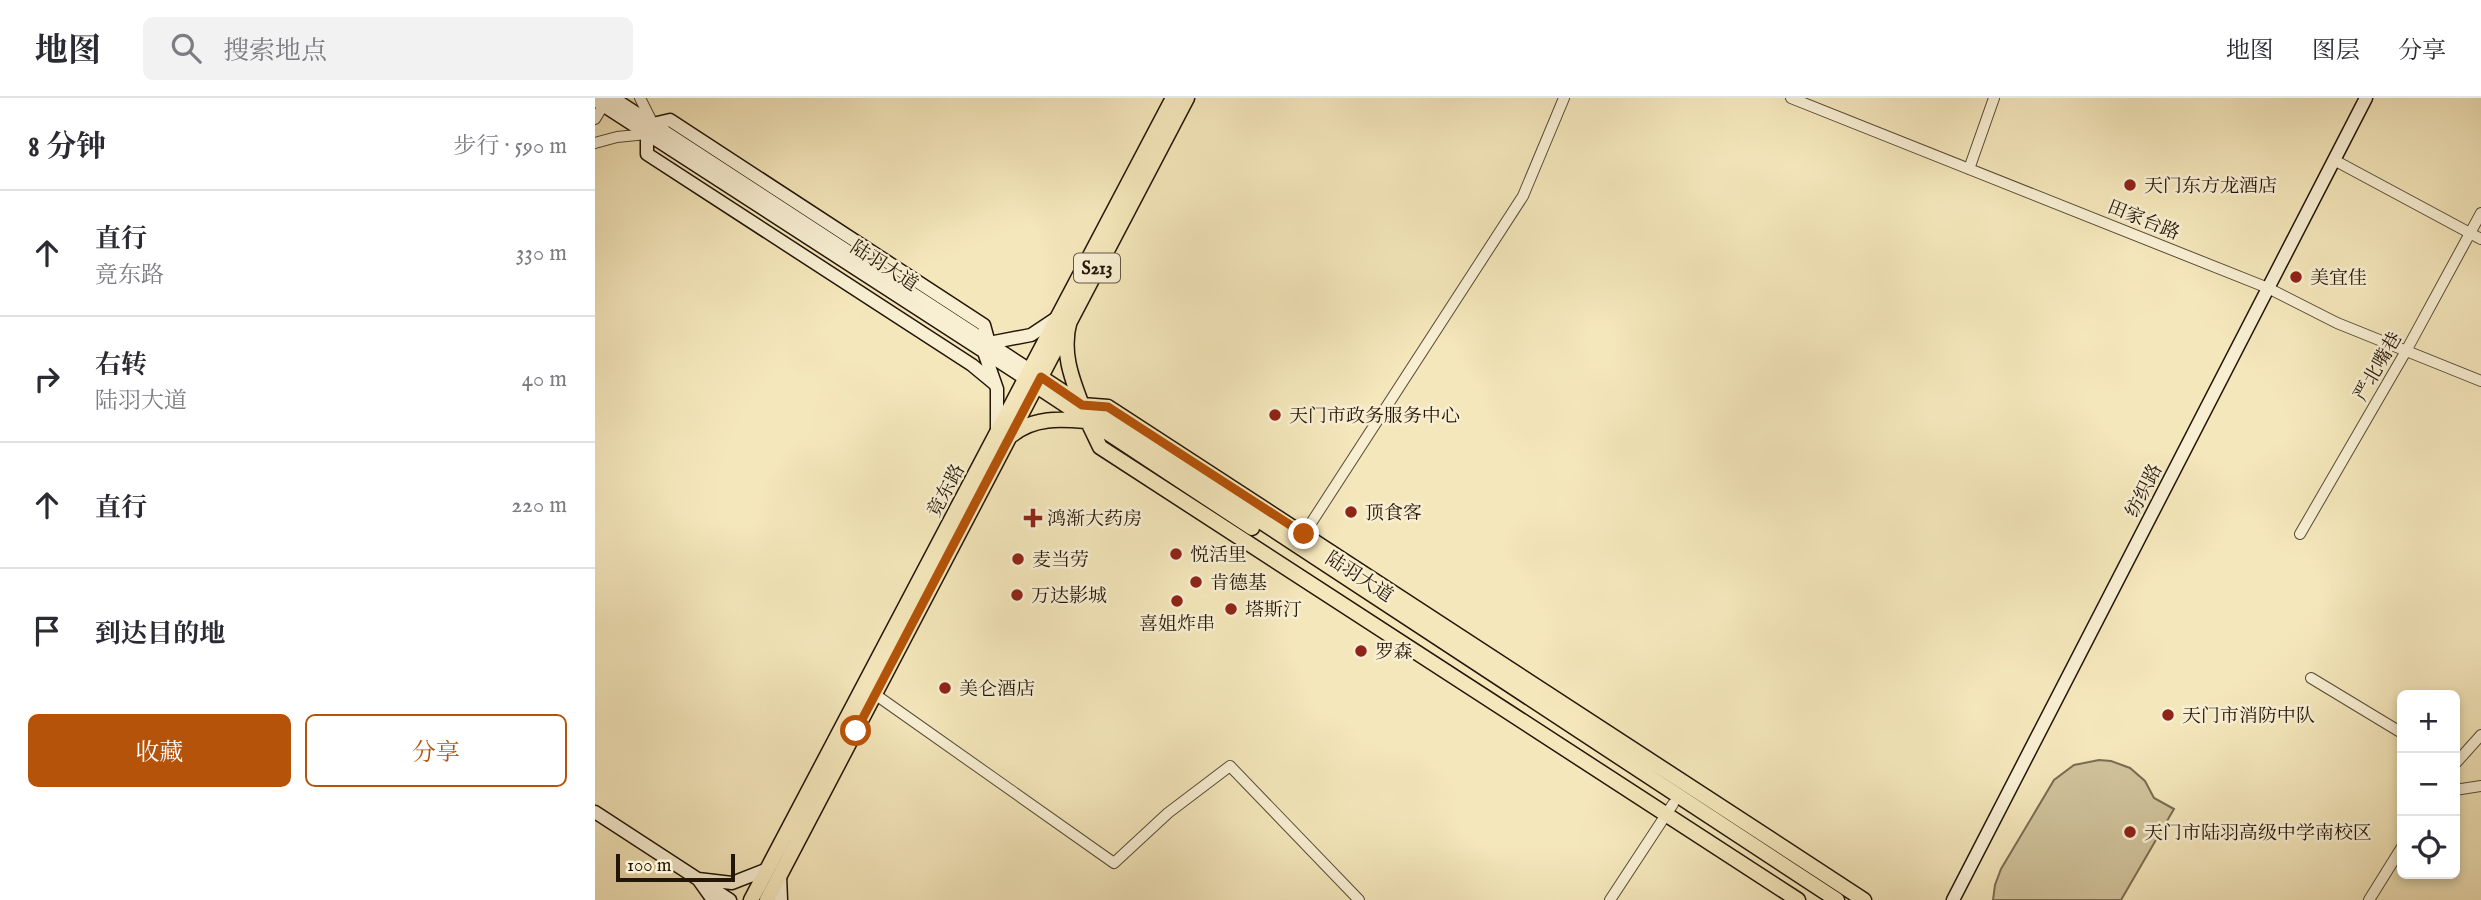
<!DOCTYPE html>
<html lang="zh">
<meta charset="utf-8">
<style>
body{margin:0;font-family:"IM FELL English","Noto Serif SC",serif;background:#f2f2f3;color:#2b2b33}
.controls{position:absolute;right:21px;bottom:21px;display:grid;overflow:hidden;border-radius:10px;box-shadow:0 4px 10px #0003}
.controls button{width:63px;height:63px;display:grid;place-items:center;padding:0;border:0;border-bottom:2px solid #e1e1e2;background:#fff;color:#2b2b33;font:35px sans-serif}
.scale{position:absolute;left:21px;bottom:18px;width:119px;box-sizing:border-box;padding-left:7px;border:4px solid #231607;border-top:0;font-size:19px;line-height:24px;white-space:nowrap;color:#231607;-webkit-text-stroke:5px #f8efd3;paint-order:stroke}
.stop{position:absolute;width:21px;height:21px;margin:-16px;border:5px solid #b45309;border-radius:50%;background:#fff}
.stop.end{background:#b45309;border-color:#fff;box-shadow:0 2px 7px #0008}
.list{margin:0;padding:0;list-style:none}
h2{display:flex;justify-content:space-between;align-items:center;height:91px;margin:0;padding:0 28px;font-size:30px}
h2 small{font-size:23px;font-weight:400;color:#7c7c81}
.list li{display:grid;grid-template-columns:46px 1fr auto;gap:21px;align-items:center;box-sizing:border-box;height:126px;padding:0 28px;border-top:2px solid #e1e1e2}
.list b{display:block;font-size:26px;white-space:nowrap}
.list p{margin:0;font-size:23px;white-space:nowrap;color:#7c7c81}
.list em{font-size:23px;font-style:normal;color:#7c7c81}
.actions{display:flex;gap:14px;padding:21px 28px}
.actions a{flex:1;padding:16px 0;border:2px solid #b45309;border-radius:10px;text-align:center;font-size:24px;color:#b45309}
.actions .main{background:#b45309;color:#fff}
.icon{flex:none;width:38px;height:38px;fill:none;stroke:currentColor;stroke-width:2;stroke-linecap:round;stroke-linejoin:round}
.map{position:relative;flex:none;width:1886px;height:802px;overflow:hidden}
header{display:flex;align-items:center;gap:42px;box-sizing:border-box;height:98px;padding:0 35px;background:#fff;border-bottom:2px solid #e1e1e2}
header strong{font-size:33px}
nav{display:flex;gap:38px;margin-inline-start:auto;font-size:24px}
.search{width:490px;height:63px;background:#f2f2f3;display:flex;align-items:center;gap:18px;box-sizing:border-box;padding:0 24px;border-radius:10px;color:#7c7c81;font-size:26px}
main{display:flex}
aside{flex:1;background:#fff}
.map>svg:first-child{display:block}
</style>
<header>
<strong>地图</strong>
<div class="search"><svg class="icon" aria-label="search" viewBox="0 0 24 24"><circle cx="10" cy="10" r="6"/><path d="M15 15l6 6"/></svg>搜索地点</div>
<nav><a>地图</a><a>图层</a><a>分享</a></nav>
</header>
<main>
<aside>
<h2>8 分钟<small>步行 · 590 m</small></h2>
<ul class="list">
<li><svg class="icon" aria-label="ahead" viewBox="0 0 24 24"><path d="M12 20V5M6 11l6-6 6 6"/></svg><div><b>直行</b><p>竟东路</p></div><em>330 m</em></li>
<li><svg class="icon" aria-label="right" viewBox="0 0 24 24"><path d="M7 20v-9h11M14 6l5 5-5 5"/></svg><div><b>右转</b><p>陆羽大道</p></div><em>40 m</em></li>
<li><svg class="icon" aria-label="ahead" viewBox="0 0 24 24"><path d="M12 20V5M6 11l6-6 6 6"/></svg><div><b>直行</b></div><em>220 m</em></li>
<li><svg class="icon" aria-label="arrive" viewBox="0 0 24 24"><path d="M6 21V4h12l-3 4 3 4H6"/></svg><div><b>到达目的地</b></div></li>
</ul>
<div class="actions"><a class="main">收藏</a><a>分享</a></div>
</aside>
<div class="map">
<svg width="1886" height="802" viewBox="0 0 1886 802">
<rect width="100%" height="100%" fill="#f4e7bb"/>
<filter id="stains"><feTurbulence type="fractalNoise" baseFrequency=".00286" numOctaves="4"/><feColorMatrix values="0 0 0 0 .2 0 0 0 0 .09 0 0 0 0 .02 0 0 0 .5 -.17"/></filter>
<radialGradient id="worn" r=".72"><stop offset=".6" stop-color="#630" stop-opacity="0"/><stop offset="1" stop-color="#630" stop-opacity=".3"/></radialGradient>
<path fill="#d0c39c" stroke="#7a6c52" stroke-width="2" d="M1504 662 1516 663 1535 670 1550 683 1559 700 1579 711 1526 802H1398L1400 787 1406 771 1459 682 1479 667Z"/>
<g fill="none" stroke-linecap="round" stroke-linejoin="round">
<defs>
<path id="street" d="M45 0 58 26
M1196 0 1673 190 1742 225 1886 283
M0 21 11 3
M0 45 22 39 52 36
M1739 62 1886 141
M1374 71 1399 0
M709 436 928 98 969 0
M1705 436 1811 253 1886 115
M1716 580 1807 635
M281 597 519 765 573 715 635 668 764 802
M1860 666 1886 637
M1860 692 1886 688
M1015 802 1078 706
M1774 802 1807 749"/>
<path id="secondary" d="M18 0 435 272
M0 2 431 281
M58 26 75 22 389 227 394 245 436 237 460 221
M52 36V56L377 267 400 286
M389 254 402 291V335
M0 714 135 802
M185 778 186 802
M118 802 103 781 137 785 173 771
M1358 802 1771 0"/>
<path id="primary" d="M475 222C466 252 476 279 487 307L513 309 1269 802
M435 272 1242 802
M431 281 657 430
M493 324 505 349 1203 802
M417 337C439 319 465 321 491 323
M156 802 578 0
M172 802 592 0"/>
</defs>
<use href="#street" stroke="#574a34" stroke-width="12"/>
<use href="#secondary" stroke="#231607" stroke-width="15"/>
<use href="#primary" stroke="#231607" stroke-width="17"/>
<use href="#street" stroke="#f8efd3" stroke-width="10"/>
<use href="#secondary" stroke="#f8efd3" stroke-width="12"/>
<use href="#primary" stroke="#f4e7bb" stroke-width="14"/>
</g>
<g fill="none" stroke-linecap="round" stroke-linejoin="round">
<path stroke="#b45309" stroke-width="9" d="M261 633 446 279 487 307 513 309 709 436"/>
</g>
<g fill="#8f2418" stroke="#f8efd3" stroke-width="2.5">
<circle cx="1535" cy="87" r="7"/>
<circle cx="1701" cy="179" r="7"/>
<circle cx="680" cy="317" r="7"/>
<circle cx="756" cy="414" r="7"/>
<path d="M434.5 409.5h7v7h7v7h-7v7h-7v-7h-7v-7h7z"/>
<circle cx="581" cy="456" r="7"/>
<circle cx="423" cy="461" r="7"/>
<circle cx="601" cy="484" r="7"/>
<circle cx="422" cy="497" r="7"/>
<circle cx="582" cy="503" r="7"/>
<circle cx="636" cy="511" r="7"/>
<circle cx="766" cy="553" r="7"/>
<circle cx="350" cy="590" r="7"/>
<circle cx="1573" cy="617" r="7"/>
<circle cx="1535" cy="734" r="7"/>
</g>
<g text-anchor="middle" stroke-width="5" stroke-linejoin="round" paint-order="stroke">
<rect fill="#f8efd3" stroke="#635744" stroke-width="2" x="479" y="155.5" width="46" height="29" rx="5"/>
<g font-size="18" font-weight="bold" fill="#231607">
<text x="502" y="176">S213</text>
</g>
<g font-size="19" fill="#231607" stroke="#f8efd3" text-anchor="start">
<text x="1549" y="94">天门东方龙酒店</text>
<text x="1715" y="186">美宜佳</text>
<text x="694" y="324">天门市政务服务中心</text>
<text x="770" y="421">顶食客</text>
<text x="452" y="427">鸿渐大药房</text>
<text x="595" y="463">悦活里</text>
<text x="437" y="468">麦当劳</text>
<text x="615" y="491">肯德基</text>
<text x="436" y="504">万达影城</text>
<text x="650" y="518">塔斯汀</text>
<text x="582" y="532" text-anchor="middle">喜姐炸串</text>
<text x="780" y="560">罗森</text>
<text x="364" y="597">美仑酒店</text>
<text x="1587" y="624">天门市消防中队</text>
<text x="1549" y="741">天门市陆羽高级中学南校区</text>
</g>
<g font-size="19" fill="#231607" stroke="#f8efd3">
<text transform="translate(1549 121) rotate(22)" y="7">田家台路</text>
<text transform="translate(290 167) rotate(33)" y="7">陆羽大道</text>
<text transform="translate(1782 268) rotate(-60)" y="7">严北嘴巷</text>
<text transform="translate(350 392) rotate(-62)" y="7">竟东路</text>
<text transform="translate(1548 392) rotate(-63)" y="7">纺织路</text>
<text transform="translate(765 478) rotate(33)" y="7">陆羽大道</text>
</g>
</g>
<rect width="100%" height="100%" filter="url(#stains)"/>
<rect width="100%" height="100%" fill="url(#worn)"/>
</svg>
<div class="controls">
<button>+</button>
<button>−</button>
<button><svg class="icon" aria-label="locate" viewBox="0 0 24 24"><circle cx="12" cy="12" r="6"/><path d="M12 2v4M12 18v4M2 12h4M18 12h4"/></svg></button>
</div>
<div class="scale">100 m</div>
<div class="stop" style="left:261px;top:633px"></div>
<div class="stop end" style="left:709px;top:436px"></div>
</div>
</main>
